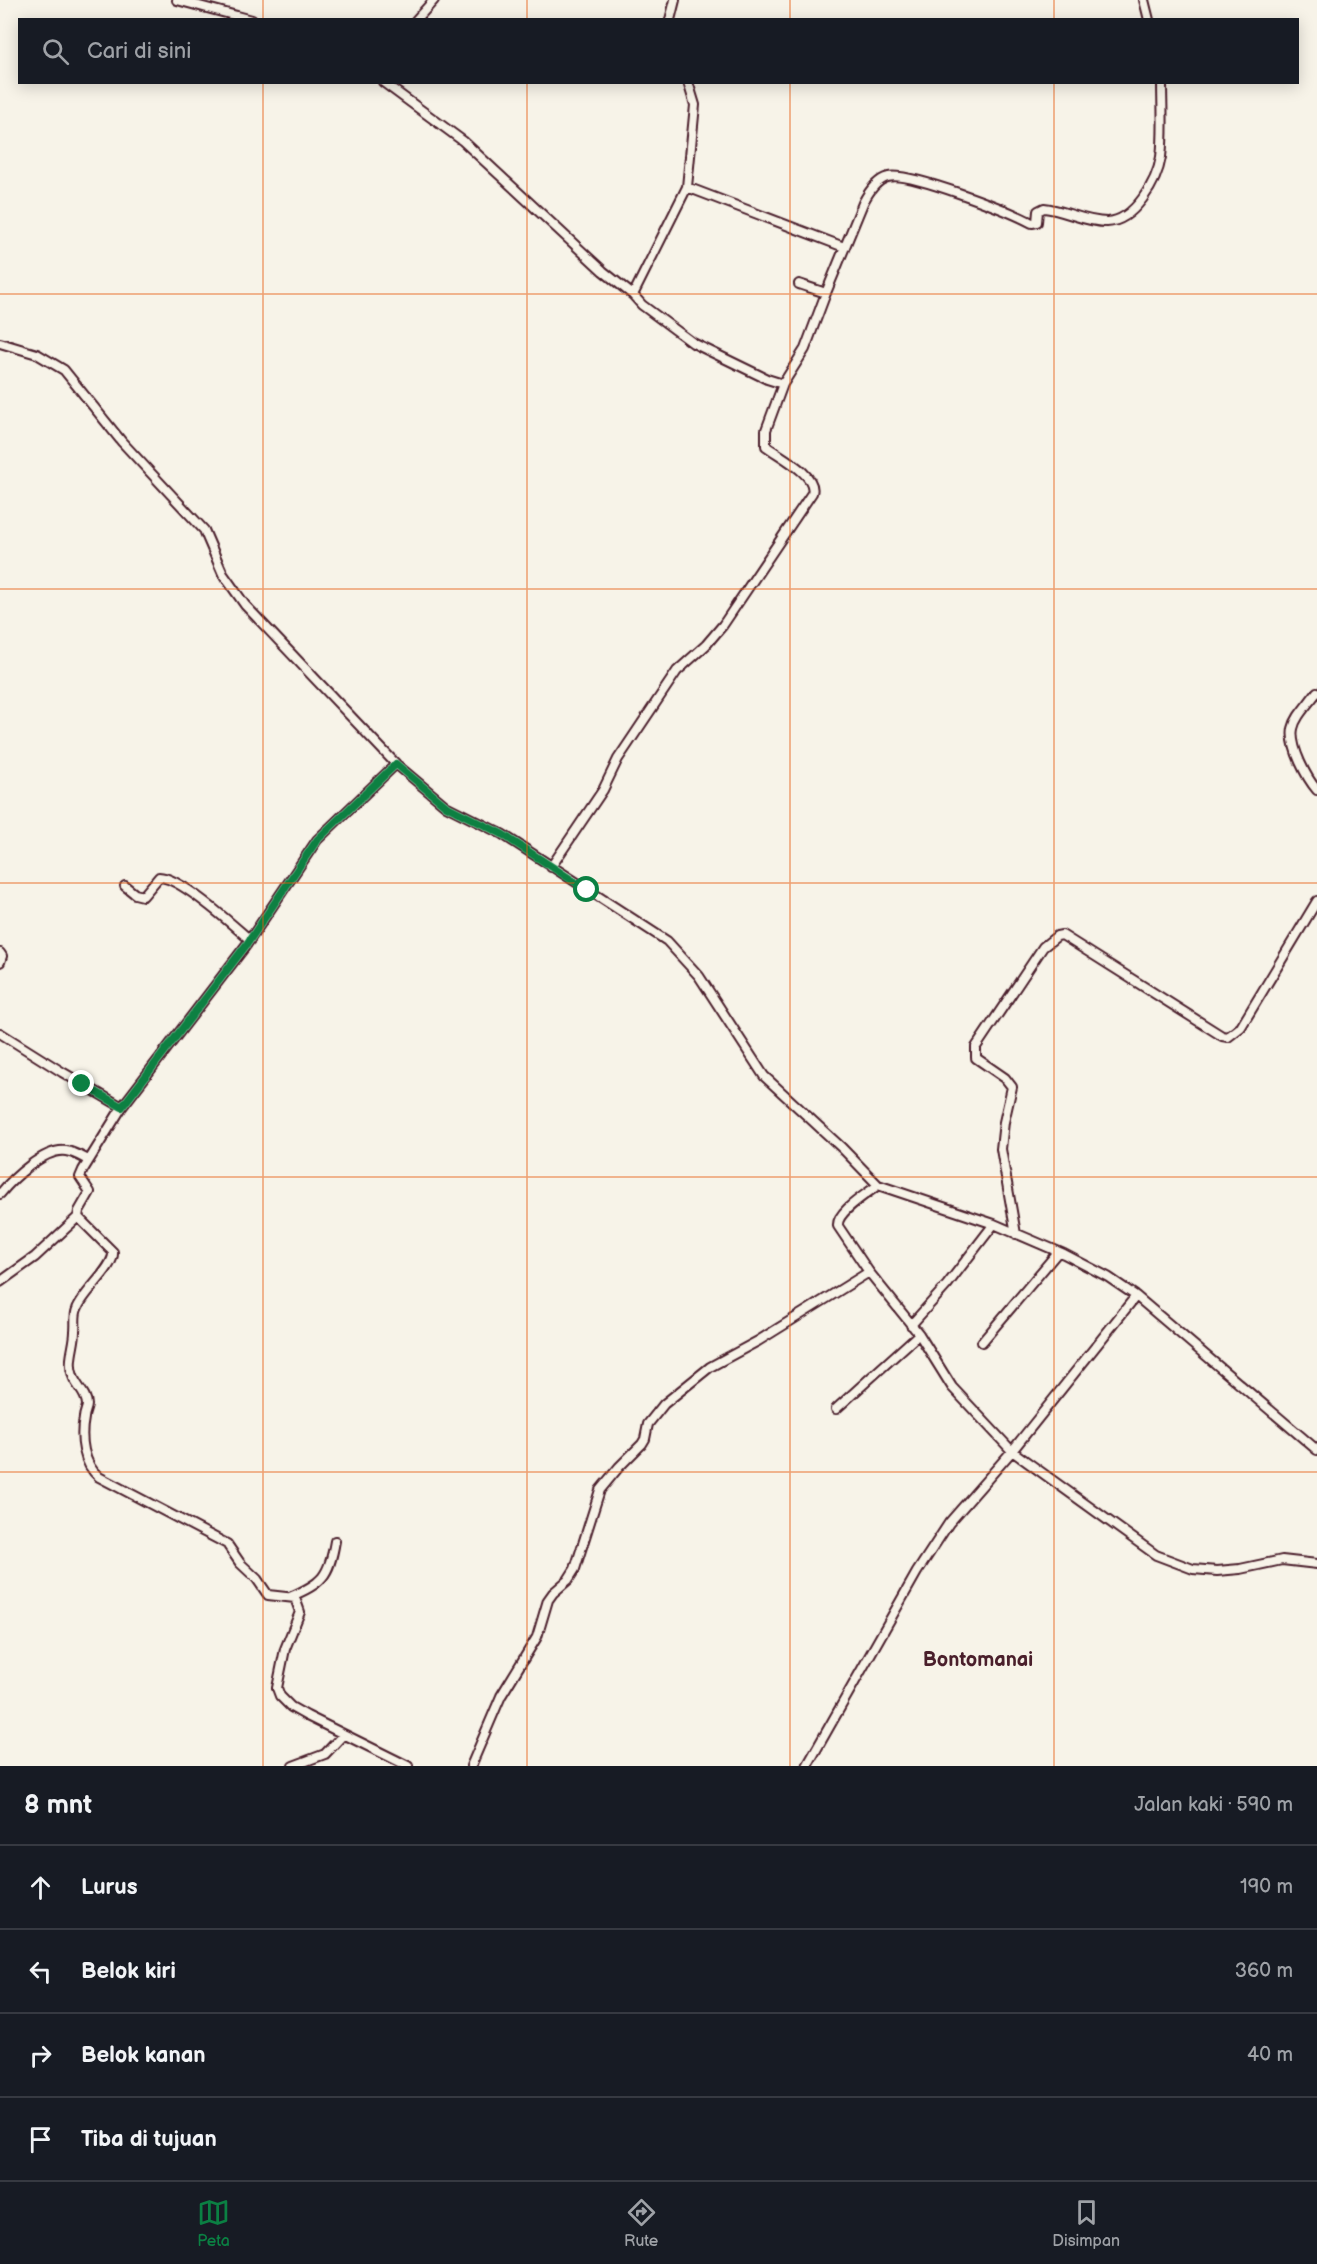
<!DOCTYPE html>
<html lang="id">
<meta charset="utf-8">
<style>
body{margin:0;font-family:"Balsamiq Sans",sans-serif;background:#242831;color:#f1f3f6}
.stop{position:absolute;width:18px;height:18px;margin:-14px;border:4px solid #0b8043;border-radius:50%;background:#fff}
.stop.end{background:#0b8043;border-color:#fff;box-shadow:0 2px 6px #0008}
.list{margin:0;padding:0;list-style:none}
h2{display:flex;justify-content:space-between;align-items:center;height:78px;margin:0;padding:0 24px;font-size:26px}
h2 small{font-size:20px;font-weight:400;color:#9ea1a6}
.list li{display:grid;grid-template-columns:39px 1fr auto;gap:18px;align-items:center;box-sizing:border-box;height:84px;padding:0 24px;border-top:2px solid #363941}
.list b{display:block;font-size:22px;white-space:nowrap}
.list em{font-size:20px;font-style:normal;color:#9ea1a6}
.icon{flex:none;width:33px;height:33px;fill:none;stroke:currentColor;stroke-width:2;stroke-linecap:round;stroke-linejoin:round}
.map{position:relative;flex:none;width:1317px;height:1766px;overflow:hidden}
.search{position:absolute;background:#171b24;box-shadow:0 3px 15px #0003;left:18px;right:18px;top:18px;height:66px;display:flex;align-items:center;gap:15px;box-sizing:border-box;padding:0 21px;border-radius:0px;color:#9ea1a6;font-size:22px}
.sheet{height:414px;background:#171b24}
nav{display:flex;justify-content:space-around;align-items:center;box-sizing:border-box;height:84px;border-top:2px solid #363941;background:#171b24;font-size:16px;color:#9ea1a6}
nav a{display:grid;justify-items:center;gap:3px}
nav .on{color:#0b8043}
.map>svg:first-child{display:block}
</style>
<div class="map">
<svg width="1317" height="1766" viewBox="0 0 1317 1766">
<rect width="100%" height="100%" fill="#f7f3e8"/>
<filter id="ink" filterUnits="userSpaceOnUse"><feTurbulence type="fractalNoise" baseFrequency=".0167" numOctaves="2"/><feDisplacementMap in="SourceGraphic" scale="12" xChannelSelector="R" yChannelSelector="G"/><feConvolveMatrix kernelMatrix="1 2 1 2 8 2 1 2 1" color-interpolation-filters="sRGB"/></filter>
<g filter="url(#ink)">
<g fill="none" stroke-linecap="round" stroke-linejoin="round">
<defs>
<path id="street" d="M177 0 252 20
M1144 0 1149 20
M416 20 434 0
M670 20 675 0
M383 82 463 141 603 271 633 295
M688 82 695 105 687 187 633 295 642 305 693 343 767 379 783 384 805 349 826 293 863 203C868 193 877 180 888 177 908 171 1010 211 1032 223L1037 222 1038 211 1044 208C1065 210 1084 222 1107 222 1134 221 1157 182 1161 157 1164 133 1162 107 1162 82
M687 187 844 247
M799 284 826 293
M0 343 37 354 64 370 122 442 204 530 223 574 245 605 396 764 446 806 502 834 667 941 699 976 764 1076 842 1148 878 1185 994 1224 1064 1254 1108 1277 1136 1296 1317 1450
M1317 692C1295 721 1284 726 1300 762 1305 773 1309 781 1317 790
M551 867 603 790 618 759 677 671 706 645 723 625 812 493C818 475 779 456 766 446V430L783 384
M125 886 135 894 143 896 159 877C180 877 233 925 250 940
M0 953 2 956 0 962
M0 1033 62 1072 122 1107 247 944 317 840 396 764
M122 1107 83 1170 80 1177 90 1192 79 1211 78 1217 113 1252C115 1267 83 1292 77 1309 74 1316 76 1323 75 1331 75 1346 67 1361 73 1376 76 1386 87 1394 87 1405 87 1409 84 1413 84 1418 80 1438 83 1464 99 1477L227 1544 240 1563 257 1579 268 1595 295 1598 300 1612 285 1649 277 1688 280 1696 291 1707 307 1716 408 1766
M878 1185C867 1194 836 1212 838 1226L869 1272 919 1334 952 1387 1012 1451 1156 1555 1193 1569 1217 1571 1240 1569 1282 1560 1317 1564
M0 1194C13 1178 45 1148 66 1151 74 1152 82 1157 88 1160
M1016 1234 1001 1149 1004 1122 1012 1087 1005 1078 976 1058V1047L1043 947 1057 936 1062 935 1222 1036 1228 1037 1241 1027 1317 901
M0 1282 35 1257 78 1217
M911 1325 947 1285 994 1224
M982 1342 1058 1252
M836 1409 919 1334
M290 1597C322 1583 329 1577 335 1541
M293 1766 325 1754 343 1735
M471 1766 501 1696 537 1637 548 1600 553 1593 568 1580 575 1569 600 1490 619 1467 642 1444 645 1439 648 1424 664 1404 710 1367 758 1341 869 1272
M807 1766 917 1572 949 1523 1012 1451 1136 1296"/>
</defs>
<use href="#street" stroke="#4a1f2b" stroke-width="12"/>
<use href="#street" stroke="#f7f3e8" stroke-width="8"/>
</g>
</g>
<g fill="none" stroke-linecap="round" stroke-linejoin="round" filter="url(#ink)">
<path stroke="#0b8043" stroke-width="8" d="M82 1084 122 1107 247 944 317 840 396 764 446 806 502 834 587 890"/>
</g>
<path fill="none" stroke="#e8590c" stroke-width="1.5" stroke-opacity="0.55" d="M263 0V20M527 0V20M790 0V20M1054 0V20M263 82V1766M527 82V1766M790 82V1766M1054 82V1766M0 294H1317M0 589H1317M0 883H1317M0 1177H1317M0 1472H1317"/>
<g text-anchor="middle" stroke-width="5" stroke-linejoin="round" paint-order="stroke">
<g font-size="20" font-weight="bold" fill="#4a1f2b" stroke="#f7f3e8">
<text x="978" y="1666">Bontomanai</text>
</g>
</g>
</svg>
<div class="stop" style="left:587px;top:890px"></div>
<div class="stop end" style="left:82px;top:1084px"></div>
<div class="search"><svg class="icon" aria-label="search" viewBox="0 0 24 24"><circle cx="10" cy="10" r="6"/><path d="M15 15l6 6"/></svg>Cari di sini</div>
</div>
<section class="sheet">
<h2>8 mnt<small>Jalan kaki · 590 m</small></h2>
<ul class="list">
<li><svg class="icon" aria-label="ahead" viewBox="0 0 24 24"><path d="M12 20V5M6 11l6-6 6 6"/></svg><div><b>Lurus</b></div><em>190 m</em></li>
<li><svg class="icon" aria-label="left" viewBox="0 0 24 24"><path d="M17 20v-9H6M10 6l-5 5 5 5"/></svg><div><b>Belok kiri</b></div><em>360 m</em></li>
<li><svg class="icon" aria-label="right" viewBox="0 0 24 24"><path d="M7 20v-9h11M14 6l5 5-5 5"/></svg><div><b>Belok kanan</b></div><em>40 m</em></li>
<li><svg class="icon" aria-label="arrive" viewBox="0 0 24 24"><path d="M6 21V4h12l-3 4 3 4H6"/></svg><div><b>Tiba di tujuan</b></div></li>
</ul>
</section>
<nav>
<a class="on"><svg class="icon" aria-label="map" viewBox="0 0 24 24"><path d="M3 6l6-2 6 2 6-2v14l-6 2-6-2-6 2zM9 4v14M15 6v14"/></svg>Peta</a>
<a><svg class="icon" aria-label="directions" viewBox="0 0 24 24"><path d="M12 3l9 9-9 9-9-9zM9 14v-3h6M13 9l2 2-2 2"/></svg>Rute</a>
<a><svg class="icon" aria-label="saved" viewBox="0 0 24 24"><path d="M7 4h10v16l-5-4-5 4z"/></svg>Disimpan</a>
</nav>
